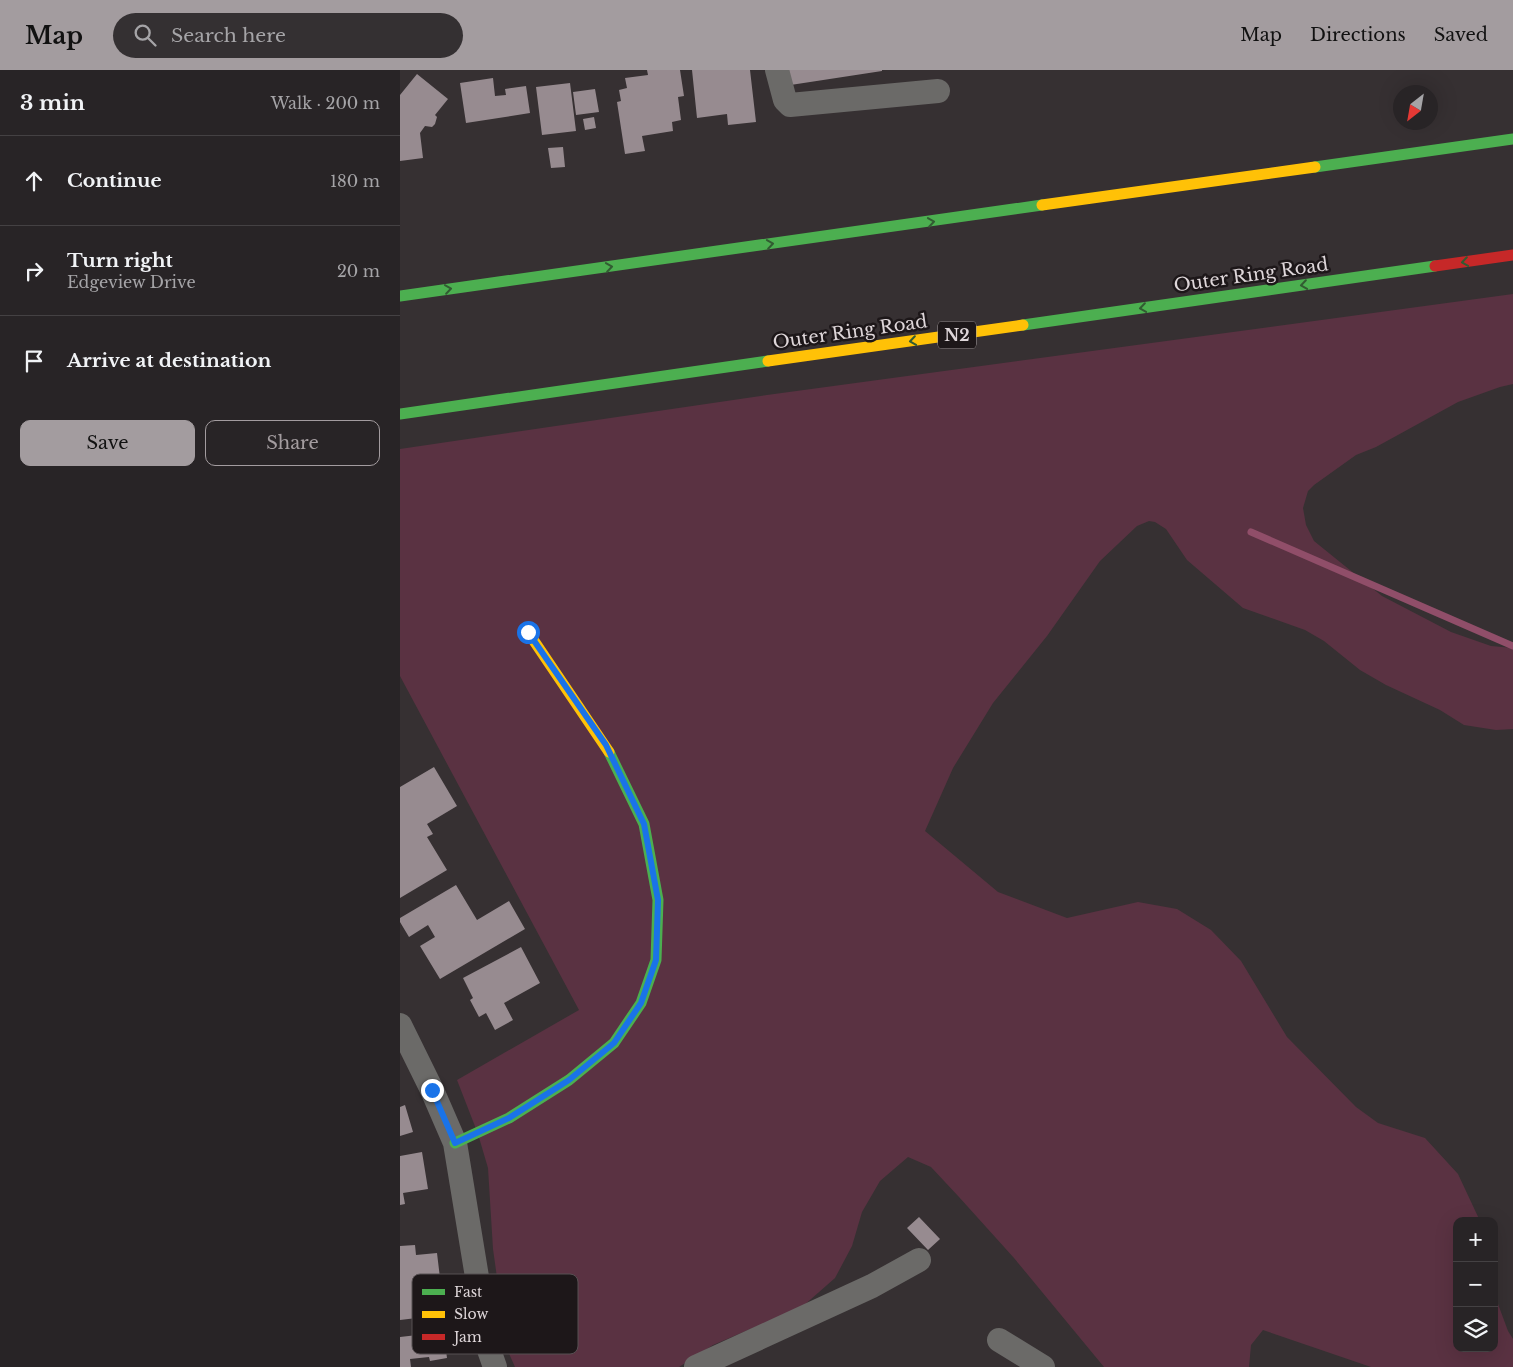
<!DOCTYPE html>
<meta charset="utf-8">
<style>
body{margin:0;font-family:"Libre Baskerville",serif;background:#343032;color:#f1f3f6}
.controls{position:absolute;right:15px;bottom:15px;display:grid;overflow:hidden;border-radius:10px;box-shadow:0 5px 20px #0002}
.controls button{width:45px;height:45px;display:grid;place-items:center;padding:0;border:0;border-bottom:1px solid #444143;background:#282426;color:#f1f3f6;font:25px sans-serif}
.compass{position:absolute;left:993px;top:15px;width:45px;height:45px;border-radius:50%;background:#282426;box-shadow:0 5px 20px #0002;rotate:211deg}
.stop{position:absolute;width:15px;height:15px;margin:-11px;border:4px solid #1a73e8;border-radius:50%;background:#fff}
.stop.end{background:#1a73e8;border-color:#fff;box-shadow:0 1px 5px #0008}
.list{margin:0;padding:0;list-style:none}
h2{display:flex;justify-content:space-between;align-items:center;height:65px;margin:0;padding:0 20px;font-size:21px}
h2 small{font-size:16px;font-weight:400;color:#a5a4a7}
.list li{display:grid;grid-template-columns:32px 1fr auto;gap:15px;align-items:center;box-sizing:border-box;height:90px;padding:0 20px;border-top:1px solid #444143}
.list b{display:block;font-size:19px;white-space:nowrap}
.list p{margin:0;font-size:16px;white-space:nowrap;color:#a5a4a7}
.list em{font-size:16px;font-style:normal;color:#a5a4a7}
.actions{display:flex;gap:10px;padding:15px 20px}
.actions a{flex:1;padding:11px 0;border:1px solid #a39c9f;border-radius:10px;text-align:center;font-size:18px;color:#a39c9f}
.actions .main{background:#a39c9f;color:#111}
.icon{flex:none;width:28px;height:28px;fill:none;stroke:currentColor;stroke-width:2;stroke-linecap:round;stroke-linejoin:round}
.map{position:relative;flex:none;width:1113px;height:1297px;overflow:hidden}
header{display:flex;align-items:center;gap:30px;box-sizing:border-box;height:70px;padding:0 25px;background:#a39c9f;color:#111}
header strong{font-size:24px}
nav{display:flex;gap:28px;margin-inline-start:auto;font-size:18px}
.search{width:350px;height:45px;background:#343032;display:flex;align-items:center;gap:12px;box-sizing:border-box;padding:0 18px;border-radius:28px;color:#a5a4a7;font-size:19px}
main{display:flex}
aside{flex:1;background:#282426}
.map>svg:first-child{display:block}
</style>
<header>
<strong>Map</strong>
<div class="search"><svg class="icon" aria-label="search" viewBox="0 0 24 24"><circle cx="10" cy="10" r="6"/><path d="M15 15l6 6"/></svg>Search here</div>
<nav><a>Map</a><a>Directions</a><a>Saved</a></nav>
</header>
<main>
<aside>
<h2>3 min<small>Walk · 200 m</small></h2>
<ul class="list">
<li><svg class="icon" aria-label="ahead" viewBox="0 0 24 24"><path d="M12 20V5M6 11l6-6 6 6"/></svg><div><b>Continue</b></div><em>180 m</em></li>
<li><svg class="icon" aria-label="right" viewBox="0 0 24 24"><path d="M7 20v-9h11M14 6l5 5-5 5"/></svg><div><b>Turn right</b><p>Edgeview Drive</p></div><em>20 m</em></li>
<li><svg class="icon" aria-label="arrive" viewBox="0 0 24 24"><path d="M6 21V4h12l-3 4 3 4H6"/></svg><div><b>Arrive at destination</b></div></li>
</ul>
<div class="actions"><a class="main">Save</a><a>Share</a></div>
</aside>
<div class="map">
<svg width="1113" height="1297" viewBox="0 0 1113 1297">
<rect width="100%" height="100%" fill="#363032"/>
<path fill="#5a3242" d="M1113 224V314L1100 317 1058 332 976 377 956 385 914 415 908 421 903 438 906 455 914 471 982 526 1051 562 1091 576 1113 578V659L1096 660 1064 655 1040 640 986 615 960 600 924 571 905 560 843 538 787 490 766 459 755 452 749 451 737 456 700 491 647 566 593 633 553 698 525 761 598 822 667 848 738 832 777 839 811 860 841 891 887 967 956 1037 978 1053 1025 1068 1058 1104 1080 1151H1057V1278H1094V1210L1098 1234 1108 1261 1113 1269V1297H971L863 1260 851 1275 849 1297H704L614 1188 559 1127 531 1097 508 1087 480 1111 462 1142 452 1176 435 1208 402 1237 313 1275 279 1297H115L107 1279 93 1179 88 1098 78 1064 57 1010 179 940 0 606V379L367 325Z"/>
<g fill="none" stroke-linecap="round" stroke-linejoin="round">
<path stroke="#904e69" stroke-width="7" d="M851 462 1113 576"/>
</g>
<path fill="#978b90" d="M247 0H280L284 26 278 27 281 50 272 52 273 61 242 66 245 81 225 84 217 32 221 31 219 20 227 18 225 8 248 5Z
M292 0H350L356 52 328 55 327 44 297 48Z
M381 0H482V1L384 16Z
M17 4 48 29 35 45 37 47 35 54 32 57 25 56 20 63 23 88 0 91V25Z
M93 8 95 26 106 25 105 19 126 16 130 43 66 53 60 13Z
M170 13 176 61 142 65 136 17Z
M195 19 199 42 176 45 173 22Z
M194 47 196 58 185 60 183 49Z
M163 77 165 97 151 98 148 78Z
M34 697 57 736 27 754 33 764 27 767 47 800 0 828V717Z
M56 815 77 850 109 831 125 859 40 909 20 876 35 867 28 855 9 867 0 852V848Z
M121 877 140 913 104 933 113 950 95 960 86 943 79 947 70 930 73 928 63 908Z
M5 1035 13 1062 0 1066V1037Z
M22 1082 28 1119 3 1123 5 1134 0 1135V1086Z
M519 1147 540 1169 528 1180 507 1158Z
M15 1175 16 1185 37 1183 40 1208 20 1211 25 1247 0 1250V1176Z
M43 1259 47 1288 30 1291 29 1287 10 1289 11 1297H0V1267L26 1264 25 1262Z"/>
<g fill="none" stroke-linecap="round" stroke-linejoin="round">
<path stroke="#6b6a68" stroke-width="24" d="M377 0 385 30 390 35 538 21
M0 955 32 1020 55 1073 89 1280 95 1297
M599 1270 643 1297
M296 1297 472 1216 519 1190"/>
<path stroke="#4caf50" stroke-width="11" d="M915 97 1113 69
M0 226 642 135
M623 255 1035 196
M0 344 368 291
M55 1073 109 1048 169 1010 214 973 241 933 256 890 258 830 244 754 209 682"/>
<path stroke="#ffc107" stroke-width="11" d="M642 135 915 97
M368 291 623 255
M128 562 209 682"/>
<path stroke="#c62828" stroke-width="11" d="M1035 196 1113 185"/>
</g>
<defs><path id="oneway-chevron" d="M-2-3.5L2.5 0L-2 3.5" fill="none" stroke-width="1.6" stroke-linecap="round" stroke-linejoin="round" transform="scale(1.25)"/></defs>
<g stroke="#325b32">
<use href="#oneway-chevron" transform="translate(531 152) rotate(-8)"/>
<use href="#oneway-chevron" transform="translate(370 174) rotate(-8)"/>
<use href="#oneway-chevron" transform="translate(1065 192) rotate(172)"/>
<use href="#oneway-chevron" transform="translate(209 197) rotate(-8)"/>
<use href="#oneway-chevron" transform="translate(904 215) rotate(172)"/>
<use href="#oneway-chevron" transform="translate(48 219) rotate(-8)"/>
<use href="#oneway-chevron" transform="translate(743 238) rotate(172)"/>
<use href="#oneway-chevron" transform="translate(513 271) rotate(172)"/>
</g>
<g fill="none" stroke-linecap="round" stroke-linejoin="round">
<path stroke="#1a73e8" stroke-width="6" d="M32 1020 55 1073 109 1048 169 1010 214 973 241 933 256 890 258 830 244 754 206 675 128 562"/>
</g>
<g text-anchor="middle" stroke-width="5" stroke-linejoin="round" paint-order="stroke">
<rect fill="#1d1719" stroke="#a49d9f" stroke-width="1" x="538" y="251.5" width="38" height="27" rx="4"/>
<g font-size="16" font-weight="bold" fill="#ded6d9">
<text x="557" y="271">N2</text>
</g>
<g font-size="18" fill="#ded6d9" stroke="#1d1719">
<text transform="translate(851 205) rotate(-8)" y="6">Outer Ring Road</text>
<text transform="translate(450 262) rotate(-8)" y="6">Outer Ring Road</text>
</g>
</g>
<rect x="12" y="1204" width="166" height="80" rx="8" fill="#1d1719" stroke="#575053" stroke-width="1"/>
<rect x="22" y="1219" width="23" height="6" fill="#4caf50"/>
<rect x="22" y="1241" width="23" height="7" fill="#ffc107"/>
<rect x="22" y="1264" width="23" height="6" fill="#c62828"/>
<g font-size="14" fill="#ded6d9">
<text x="54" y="1227">Fast</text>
<text x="54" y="1249">Slow</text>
<text x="54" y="1272">Jam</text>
</g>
</svg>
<div class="controls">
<button>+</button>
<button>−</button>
<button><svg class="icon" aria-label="layers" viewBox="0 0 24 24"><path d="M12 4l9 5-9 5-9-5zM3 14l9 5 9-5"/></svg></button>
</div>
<svg class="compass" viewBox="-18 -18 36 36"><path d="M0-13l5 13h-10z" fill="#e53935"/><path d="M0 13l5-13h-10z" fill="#a5a4a7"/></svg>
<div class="stop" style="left:128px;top:562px"></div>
<div class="stop end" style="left:32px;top:1020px"></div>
</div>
</main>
